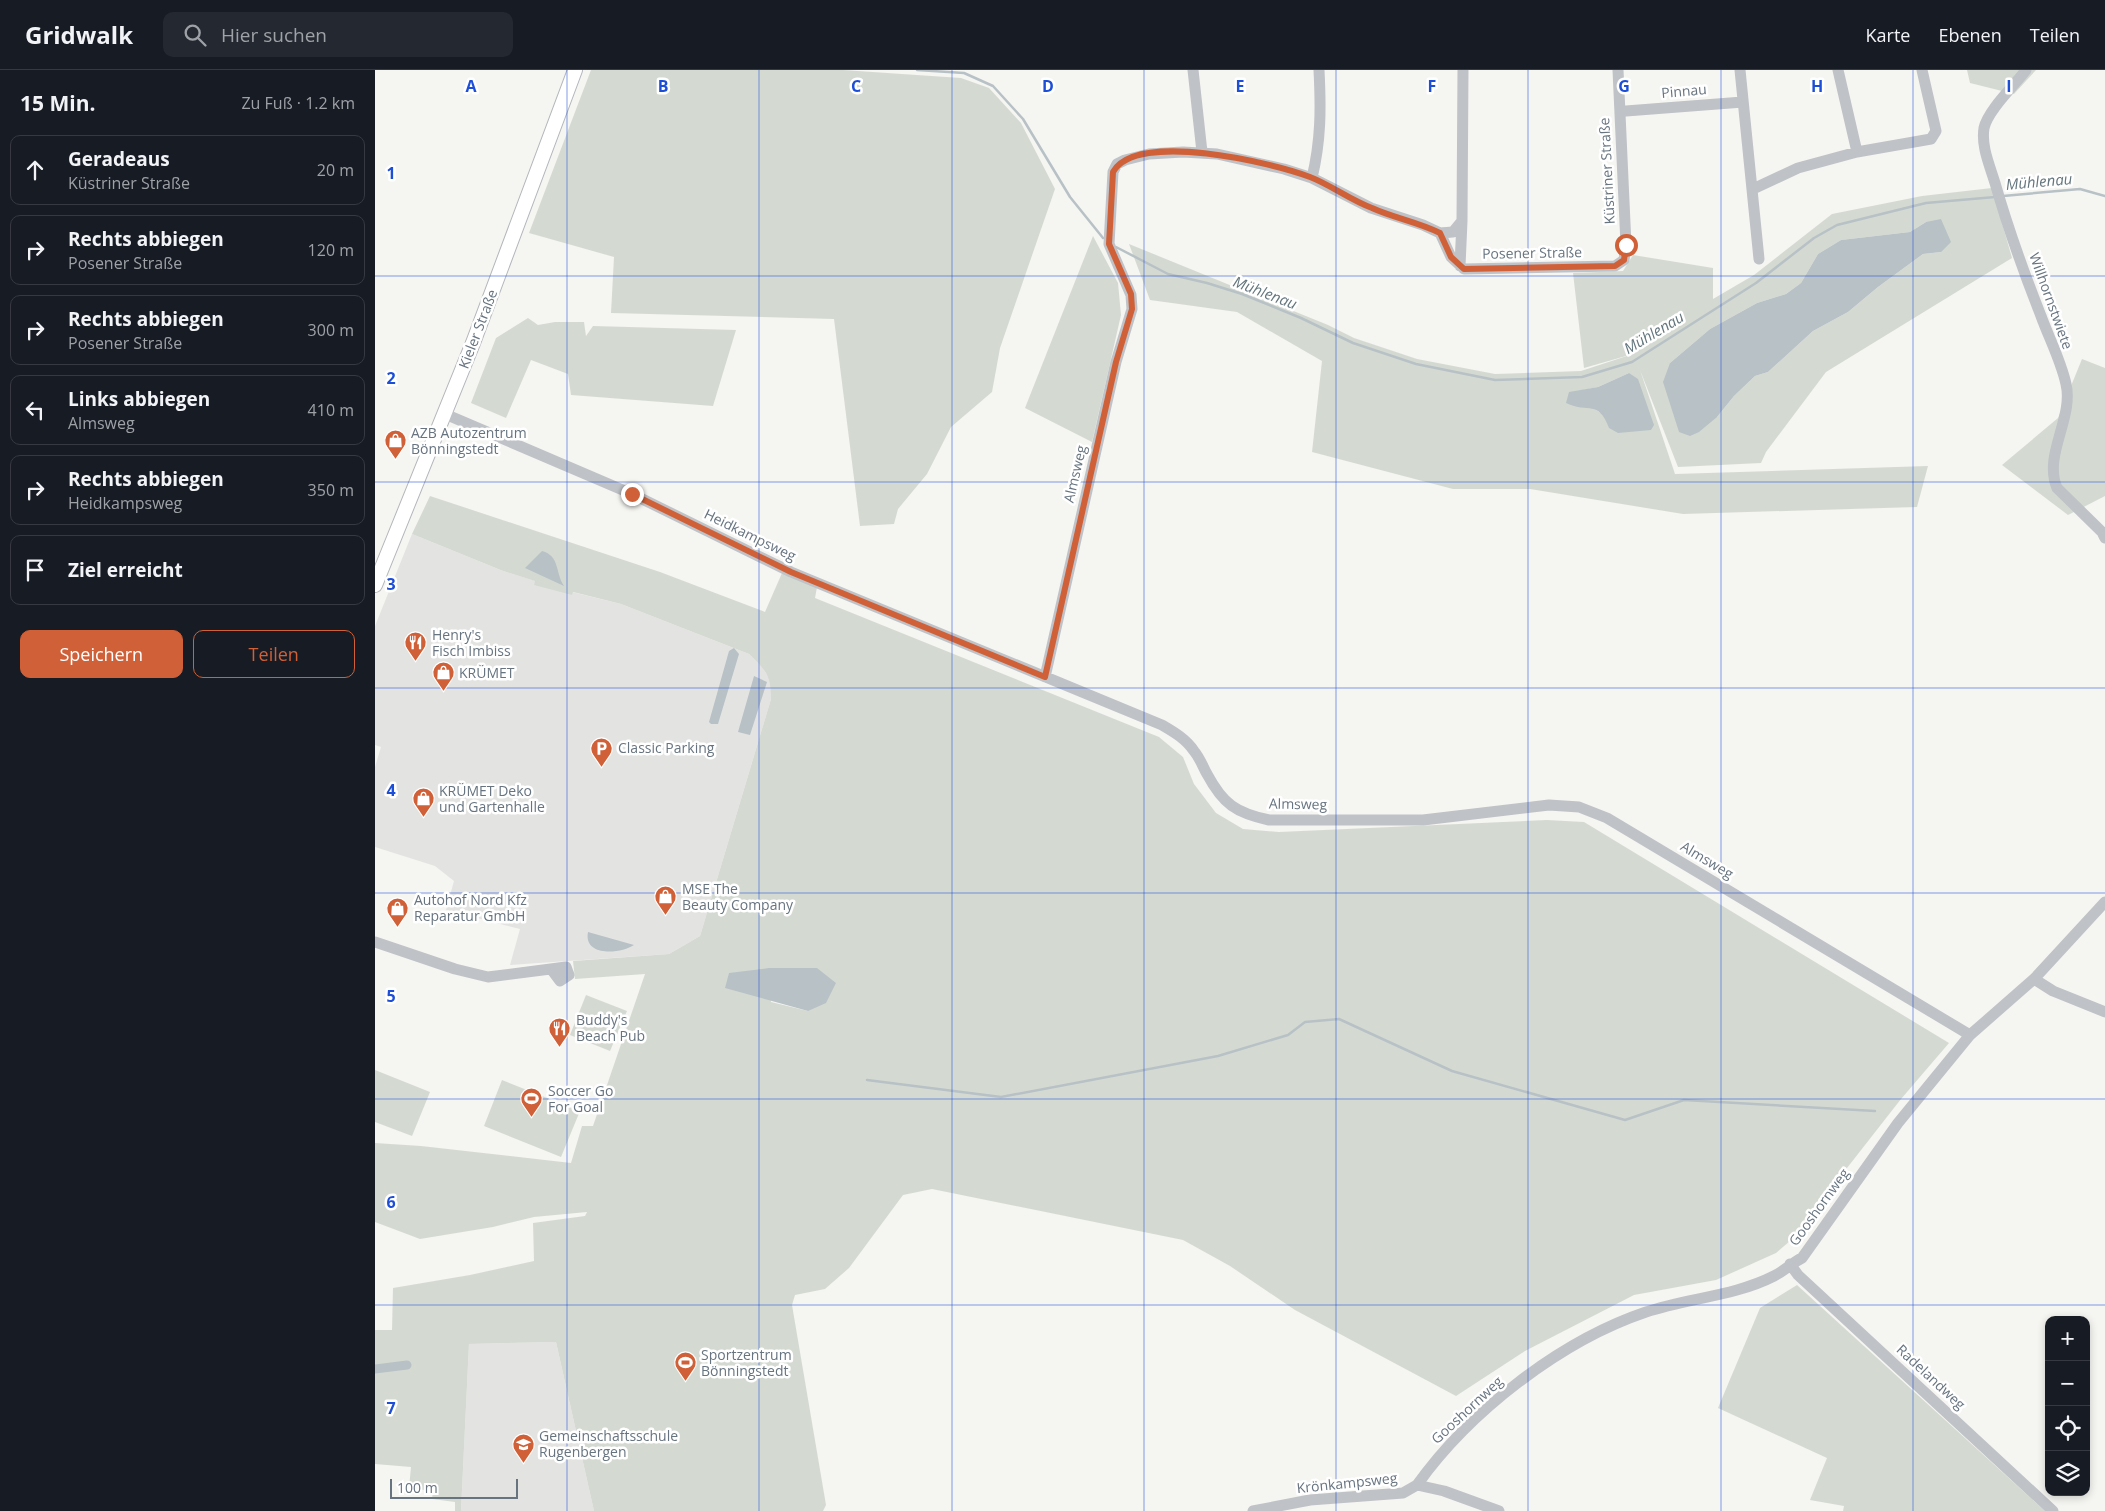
<!DOCTYPE html>
<html lang="de">
<meta charset="utf-8">
<style>
body{margin:0;font-family:"Open Sans",sans-serif;background:#242831;color:#f1f3f6}
.controls{position:absolute;right:15px;bottom:15px;display:grid;overflow:hidden;border-radius:10px;box-shadow:0 2px 8px #0003}
.controls button{width:45px;height:45px;display:grid;place-items:center;padding:0;border:0;border-bottom:1px solid #363941;background:#171b24;color:#f1f3f6;font:25px sans-serif}
.scale{position:absolute;left:15px;bottom:12px;width:128px;box-sizing:border-box;padding-left:5px;border:2px solid #677480;border-top:0;font-size:14px;line-height:18px;white-space:nowrap;color:#677480;-webkit-text-stroke:4px #fff;paint-order:stroke}
.stop{position:absolute;width:15px;height:15px;margin:-11px;border:4px solid #d06037;border-radius:50%;background:#fff}
.stop.end{background:#d06037;border-color:#fff;box-shadow:0 1px 5px #0008}
.list{margin:0;padding:0;list-style:none}
h2{display:flex;justify-content:space-between;align-items:center;height:65px;margin:0;padding:0 20px;font-size:21px}
h2 small{font-size:16px;font-weight:400;color:#9ea1a6}
.list li{display:grid;grid-template-columns:32px 1fr auto;gap:15px;align-items:center;box-sizing:border-box;height:70px;margin:0 10px 10px;padding:0 10px;border:1px solid #363941;border-radius:10px}
.list b{display:block;font-size:19px;white-space:nowrap}
.list p{margin:0;font-size:16px;white-space:nowrap;color:#9ea1a6}
.list em{font-size:16px;font-style:normal;color:#9ea1a6}
.actions{display:flex;gap:10px;padding:15px 20px}
.actions a{flex:1;padding:11px 0;border:1px solid #d06037;border-radius:10px;text-align:center;font-size:18px;color:#d06037}
.actions .main{background:#d06037;color:#fff}
.icon{flex:none;width:28px;height:28px;fill:none;stroke:currentColor;stroke-width:2;stroke-linecap:round;stroke-linejoin:round}
.map{position:relative;flex:none;width:1730px;height:1441px;overflow:hidden}
header{display:flex;align-items:center;gap:30px;box-sizing:border-box;height:70px;padding:0 25px;background:#171b24;border-bottom:1px solid #363941}
header strong{font-size:24px}
nav{display:flex;gap:28px;margin-inline-start:auto;font-size:18px}
.search{width:350px;height:45px;background:#242831;display:flex;align-items:center;gap:12px;box-sizing:border-box;padding:0 18px;border-radius:10px;color:#9ea1a6;font-size:19px}
main{display:flex}
aside{flex:1;background:#171b24}
.map>svg:first-child{display:block}
</style>
<header>
<strong>Gridwalk</strong>
<div class="search"><svg class="icon" aria-label="search" viewBox="0 0 24 24"><circle cx="10" cy="10" r="6"/><path d="M15 15l6 6"/></svg>Hier suchen</div>
<nav><a>Karte</a><a>Ebenen</a><a>Teilen</a></nav>
</header>
<main>
<aside>
<h2>15 Min.<small>Zu Fuß · 1.2 km</small></h2>
<ul class="list">
<li><svg class="icon" aria-label="ahead" viewBox="0 0 24 24"><path d="M12 20V5M6 11l6-6 6 6"/></svg><div><b>Geradeaus</b><p>Küstriner Straße</p></div><em>20 m</em></li>
<li><svg class="icon" aria-label="right" viewBox="0 0 24 24"><path d="M7 20v-9h11M14 6l5 5-5 5"/></svg><div><b>Rechts abbiegen</b><p>Posener Straße</p></div><em>120 m</em></li>
<li><svg class="icon" aria-label="right" viewBox="0 0 24 24"><path d="M7 20v-9h11M14 6l5 5-5 5"/></svg><div><b>Rechts abbiegen</b><p>Posener Straße</p></div><em>300 m</em></li>
<li><svg class="icon" aria-label="left" viewBox="0 0 24 24"><path d="M17 20v-9H6M10 6l-5 5 5 5"/></svg><div><b>Links abbiegen</b><p>Almsweg</p></div><em>410 m</em></li>
<li><svg class="icon" aria-label="right" viewBox="0 0 24 24"><path d="M7 20v-9h11M14 6l5 5-5 5"/></svg><div><b>Rechts abbiegen</b><p>Heidkampsweg</p></div><em>350 m</em></li>
<li><svg class="icon" aria-label="arrive" viewBox="0 0 24 24"><path d="M6 21V4h12l-3 4 3 4H6"/></svg><div><b>Ziel erreicht</b></div></li>
</ul>
<div class="actions"><a class="main">Speichern</a><a>Teilen</a></div>
</aside>
<div class="map">
<svg width="1730" height="1441" viewBox="0 0 1730 1441">
<rect width="100%" height="100%" fill="#f5f5f2"/>
<path fill="#e3e4e2" d="M37 464 128 501 197 522 246 534 374 584 388 598 396 612V629L325 866 294 884 135 895 145 859 71 840 79 811 60 796 0 777V697L6 677 0 675V556Z
M181 1272 219 1441H86L94 1274Z"/>
<path fill="#d4dad2" fill-rule="evenodd" d="M216 0H468L586 8 614 18 646 53 680 119 625 278 617 322 576 357 552 404 523 439 519 454 485 456 459 249 236 243 239 187 154 163Z
M1592 0H1661L1639 24 1595 13Z
M1617 118 1637 188 1451 302 1391 382 1386 393 1303 397 1265 300 1300 404 1553 396 1542 437 1308 444 1155 419H1078L937 382 947 291 862 242 775 230 754 174 953 255 979 268 1042 289 1120 304 1206 301 1258 284 1209 298 1198 203 1248 201 1258 185 1338 198V229L1379 205 1457 144 1547 126ZM1551 152 1566 182 1548 184 1503 217 1473 242 1438 261 1393 302 1380 306 1359 326 1342 347 1295 293 1335 259 1382 233 1411 224 1426 213 1443 184 1466 170 1535 162ZM1254 303 1235 358 1229 345 1194 323 1223 317Z
M718 166 743 213 746 245 717 372 650 338Z
M153 248 163 255 180 252H209L211 266 218 256 361 260 338 336 196 325 193 304 156 290 131 348 96 333 121 268Z
M1707 289 1730 298V426L1693 445 1627 395 1683 348Z
M55 426 285 502 390 542 407 503 442 517 440 528 784 667 808 687 819 714 841 743 868 759 904 762 1172 750 1209 752 1574 973 1526 1029 1454 1121 1422 1165 1401 1183 1341 1210 1259 1225 1150 1281 1081 1326 920 1240 855 1196 808 1170 557 1119 528 1125 474 1198 450 1219 420 1225 417 1235 451 1435 448 1441H219L181 1272 94 1274 86 1441H80V1432L57 1429 58 1421 34 1418 36 1397 0 1394V1260H17L18 1218 95 1205 159 1191 158 1153 210 1146 212 1142 159 1147 118 1157 45 1169 0 1152V1073L46 1076 196 1093 207 1056H218L270 904 200 909 198 891 294 884 325 866 396 629C396 605 391 601 374 584L246 534 198 522 197 525 159 515 160 511 128 501 37 464ZM394 898H442L433 941 396 932Z
M211 925 252 941 235 981 195 965Z
M0 1000 55 1022 37 1066 0 1052Z
M127 1010 205 1041 186 1087 109 1056Z
M1422 1215 1670 1441H1468L1469 1436 1435 1430 1452 1388 1343 1338 1385 1238Z"/>
<path fill="#b8c1c6" d="M1566 149 1576 172 1566 182 1548 184 1503 217 1473 242 1438 261 1393 302 1380 306 1359 326 1342 347 1324 362 1315 366 1304 362 1288 312 1295 293 1335 259 1382 233 1411 224 1426 213 1443 184 1466 170 1535 162 1551 152Z
M1254 303 1263 309 1279 355 1276 360 1243 363 1234 358C1223 329 1214 344 1191 333L1194 322 1223 317Z
M167 481C185 486 180 502 189 516L150 498Z
M359 578 364 584 343 654H336L334 652 354 581Z
M379 606 392 612 375 665 363 662Z
M213 862 259 875C246 884 208 887 213 862Z
M394 898H442L461 913 451 933 433 941 350 918 354 903Z"/>
<g fill="none" stroke-linecap="round" stroke-linejoin="round">
<path stroke="#b8c1c6" stroke-width="2.5" d="M542 0 589 3 618 16 648 49 695 127 728 168
M1628 126 1705 119 1730 126
M741 177 793 204 832 213 867 224 926 248 978 273 1041 294 1120 310 1207 307 1257 292 1381 213 1439 168 1462 155 1551 133 1620 127
M492 1010 626 1027 843 986 913 965 930 952 964 949 1077 1001 1250 1050 1309 1030 1500 1041"/>
<path stroke="#b8c1c6" stroke-width="9" d="M0 1299 32 1295"/>
<defs>
<path id="major" d="M0 515 98 273 200 0"/>
</defs>
<use href="#major" stroke="#b3b6ba" stroke-width="16"/>
<path stroke="#bfc2c6" stroke-width="11" d="M818 0 827 82
M1365 0 1384 189
M1463 0 1482 82
M1651 0C1640 15 1613 40 1609 58 1606 77 1615 96 1620 113 1633 158 1649 203 1666 246 1674 268 1686 291 1691 314 1699 348 1668 385 1682 418L1727 462 1730 468
M1251 41 1368 32
M937 108C946 70 946 39 944 0
M1378 119 1423 98 1482 82 1556 69 1561 61 1547 0
M1065 163 1076 187 1089 199 1240 196 1249 190 1251 175 1243 0
M1085 196 1087 151 1088 0
M70 344 257 424 416 502 787 655C799 662 811 669 819 681 825 688 828 697 832 704 848 734 861 743 894 750H1048L1174 735 1204 737 1232 748 1595 965
M670 607 741 292 757 239 756 225 734 174 738 102 742 94 750 90 774 84 808 82 842 84 909 99 937 108 996 138 1048 155 1065 163 1078 162 1087 151
M0 872 80 899 113 907 191 897 194 905 185 911 176 899
M1659 909 1678 921 1730 942
M1415 1194 1423 1205 1678 1441
M1042 1415C1094 1342 1185 1271 1271 1242 1313 1228 1360 1226 1399 1206 1409 1201 1417 1193 1427 1188L1523 1053 1595 965 1659 909 1730 832
M878 1441 935 1430 1028 1423 1042 1415 1069 1421 1124 1441"/>
<use href="#major" stroke="#fff" stroke-width="14"/>
</g>
<g fill="none" stroke-linecap="round" stroke-linejoin="round">
<path stroke="#d06037" stroke-width="6" d="M257 424 416 502 670 607 741 292 757 239 756 224 734 174 738 102C762 60 898 93 935 107 956 115 975 130 997 138 1019 148 1043 152 1065 163L1076 187 1089 199 1240 196 1249 190 1251 175"/>
</g>
<path fill="none" stroke="#1d4ed8" stroke-width="1" stroke-opacity="0.55" d="M192 0V1441M384 0V1441M577 0V1441M769 0V1441M961 0V1441M1153 0V1441M1346 0V1441M1538 0V1441M0 206H1730M0 412H1730M0 618H1730M0 823H1730M0 1029H1730M0 1235H1730"/>
<defs>
<symbol id="shop-pin" viewBox="-11 -11 22 30"><path d="M0 17L-7.5 6A9.5 9.5 0 1 1 7.5 6Z" fill="#d06037" stroke="#fff"/><path d="M-5-2.5h2.3a2.7 3.5 0 0 1 5.4 0H5L5.5 6h-11ZM-1.5-2.5h3a1.5 2.3 0 0 0-3 0Z" fill="#fff"/></symbol>
<symbol id="restaurant-pin" viewBox="-11 -11 22 30"><path d="M0 17L-7.5 6A9.5 9.5 0 1 1 7.5 6Z" fill="#d06037" stroke="#fff"/><path d="M-5-6h1v4h1v-4h1v4h1v-4h1v5L-1.5 .5V6h-2V.5L-5-1ZM5-6V6H3V1.5H1.5Q1.5-4 5-6Z" fill="#fff"/></symbol>
<symbol id="parking-pin" viewBox="-11 -11 22 30"><path d="M0 17L-7.5 6A9.5 9.5 0 1 1 7.5 6Z" fill="#d06037" stroke="#fff"/><path d="M-3.5-5.5H1a3.5 3.5 0 0 1 0 7H-1V5.5H-3.5ZM-1-3.4V-.6H.8a1.4 1.4 0 0 0 0-2.8Z" fill="#fff"/></symbol>
<symbol id="stadium-pin" viewBox="-11 -11 22 30"><path d="M0 17L-7.5 6A9.5 9.5 0 1 1 7.5 6Z" fill="#d06037" stroke="#fff"/><path d="M0-5a6.5 5 0 1 0 0 10a6.5 5 0 1 0 0-10ZM-3.5-1.8h7v3.6h-7Z" fill="#fff"/></symbol>
<symbol id="school-pin" viewBox="-11 -11 22 30"><path d="M0 17L-7.5 6A9.5 9.5 0 1 1 7.5 6Z" fill="#d06037" stroke="#fff"/><path d="M0-5L7-2L0 1L-7-2ZM-4 1L0 2.5L4 1V4Q0 6-4 4Z" fill="#fff"/></symbol>
</defs>
<g fill-rule="evenodd">
<use href="#shop-pin" x="8" y="358" width="25" height="34"/>
<use href="#restaurant-pin" x="28" y="560" width="25" height="34"/>
<use href="#shop-pin" x="56" y="590" width="25" height="34"/>
<use href="#parking-pin" x="214" y="666" width="25" height="34"/>
<use href="#shop-pin" x="36" y="716" width="25" height="34"/>
<use href="#shop-pin" x="278" y="814" width="25" height="34"/>
<use href="#shop-pin" x="10" y="826" width="25" height="34"/>
<use href="#restaurant-pin" x="172" y="946" width="25" height="34"/>
<use href="#stadium-pin" x="144" y="1016" width="25" height="34"/>
<use href="#stadium-pin" x="298" y="1280" width="25" height="34"/>
<use href="#school-pin" x="136" y="1362" width="25" height="34"/>
</g>
<g text-anchor="middle" stroke-width="5" stroke-linejoin="round" paint-order="stroke">
<g font-size="14" fill="#677480" stroke="#fff">
<text transform="translate(1309 21) rotate(-5)" y="5">Pinnau</text>
<text transform="translate(1232 101) rotate(-93)" y="5">Küstriner Straße</text>
<text transform="translate(1157 183) rotate(-1)" y="5">Posener Straße</text>
<text transform="translate(1676 231) rotate(70)" y="5">Willhornstwiete</text>
<text transform="translate(103 259) rotate(-69)" y="5">Kieler Straße</text>
<text transform="translate(700 404) rotate(-77)" y="5">Almsweg</text>
<text transform="translate(375 465) rotate(26)" y="5">Heidkampsweg</text>
<text transform="translate(923 734) rotate(1)" y="5">Almsweg</text>
<text transform="translate(1332 790) rotate(31)" y="5">Almsweg</text>
<text transform="translate(1444 1137) rotate(-54)" y="5">Gooshornweg</text>
<text transform="translate(1556 1307) rotate(43)" y="5">Radelandweg</text>
<text transform="translate(1092 1340) rotate(-43)" y="5">Gooshornweg</text>
<text transform="translate(972 1413) rotate(-6)" y="5">Krönkampsweg</text>
</g>
<g font-size="14" fill="#677480" stroke="#fff" text-anchor="start">
<text x="36" y="368">AZB Autozentrum<tspan x="36" dy="16">Bönningstedt</tspan></text>
<text x="57" y="570">Henry's<tspan x="57" dy="16">Fisch Imbiss</tspan></text>
<text x="84" y="608">KRÜMET</text>
<text x="243" y="683">Classic Parking</text>
<text x="64" y="726">KRÜMET Deko<tspan x="64" dy="16">und Gartenhalle</tspan></text>
<text x="307" y="824">MSE The<tspan x="307" dy="16">Beauty Company</tspan></text>
<text x="39" y="835">Autohof Nord Kfz<tspan x="39" dy="16">Reparatur GmbH</tspan></text>
<text x="201" y="955">Buddy's<tspan x="201" dy="16">Beach Pub</tspan></text>
<text x="173" y="1026">Soccer Go<tspan x="173" dy="16">For Goal</tspan></text>
<text x="326" y="1290">Sportzentrum<tspan x="326" dy="16">Bönningstedt</tspan></text>
<text x="164" y="1371">Gemeinschaftsschule<tspan x="164" dy="16">Rugenbergen</tspan></text>
</g>
<g font-size="15" font-style="italic" fill="#63757d" stroke="#fff">
<text transform="translate(1664 112) rotate(-5)" y="5">Mühlenau</text>
<text transform="translate(890 223) rotate(21)" y="5">Mühlenau</text>
<text transform="translate(1279 263) rotate(-31)" y="5">Mühlenau</text>
</g>
</g>
<g font-size="16" text-anchor="middle" font-weight="bold" fill="#1d4ed8" stroke="#fff" stroke-width="5" stroke-linejoin="round" paint-order="stroke">
<text x="96" y="22">A</text>
<text x="288" y="22">B</text>
<text x="481" y="22">C</text>
<text x="673" y="22">D</text>
<text x="865" y="22">E</text>
<text x="1057" y="22">F</text>
<text x="1249" y="22">G</text>
<text x="1442" y="22">H</text>
<text x="1634" y="22">I</text>
<text x="16" y="109">1</text>
<text x="16" y="314">2</text>
<text x="16" y="520">3</text>
<text x="16" y="726">4</text>
<text x="16" y="932">5</text>
<text x="16" y="1138">6</text>
<text x="16" y="1344">7</text>
</g>
</svg>
<div class="controls">
<button>+</button>
<button>−</button>
<button><svg class="icon" aria-label="locate" viewBox="0 0 24 24"><circle cx="12" cy="12" r="6"/><path d="M12 2v4M12 18v4M2 12h4M18 12h4"/></svg></button>
<button><svg class="icon" aria-label="layers" viewBox="0 0 24 24"><path d="M12 4l9 5-9 5-9-5zM3 14l9 5 9-5"/></svg></button>
</div>
<div class="scale">100 m</div>
<div class="stop" style="left:1251px;top:175px"></div>
<div class="stop end" style="left:257px;top:424px"></div>
</div>
</main>
